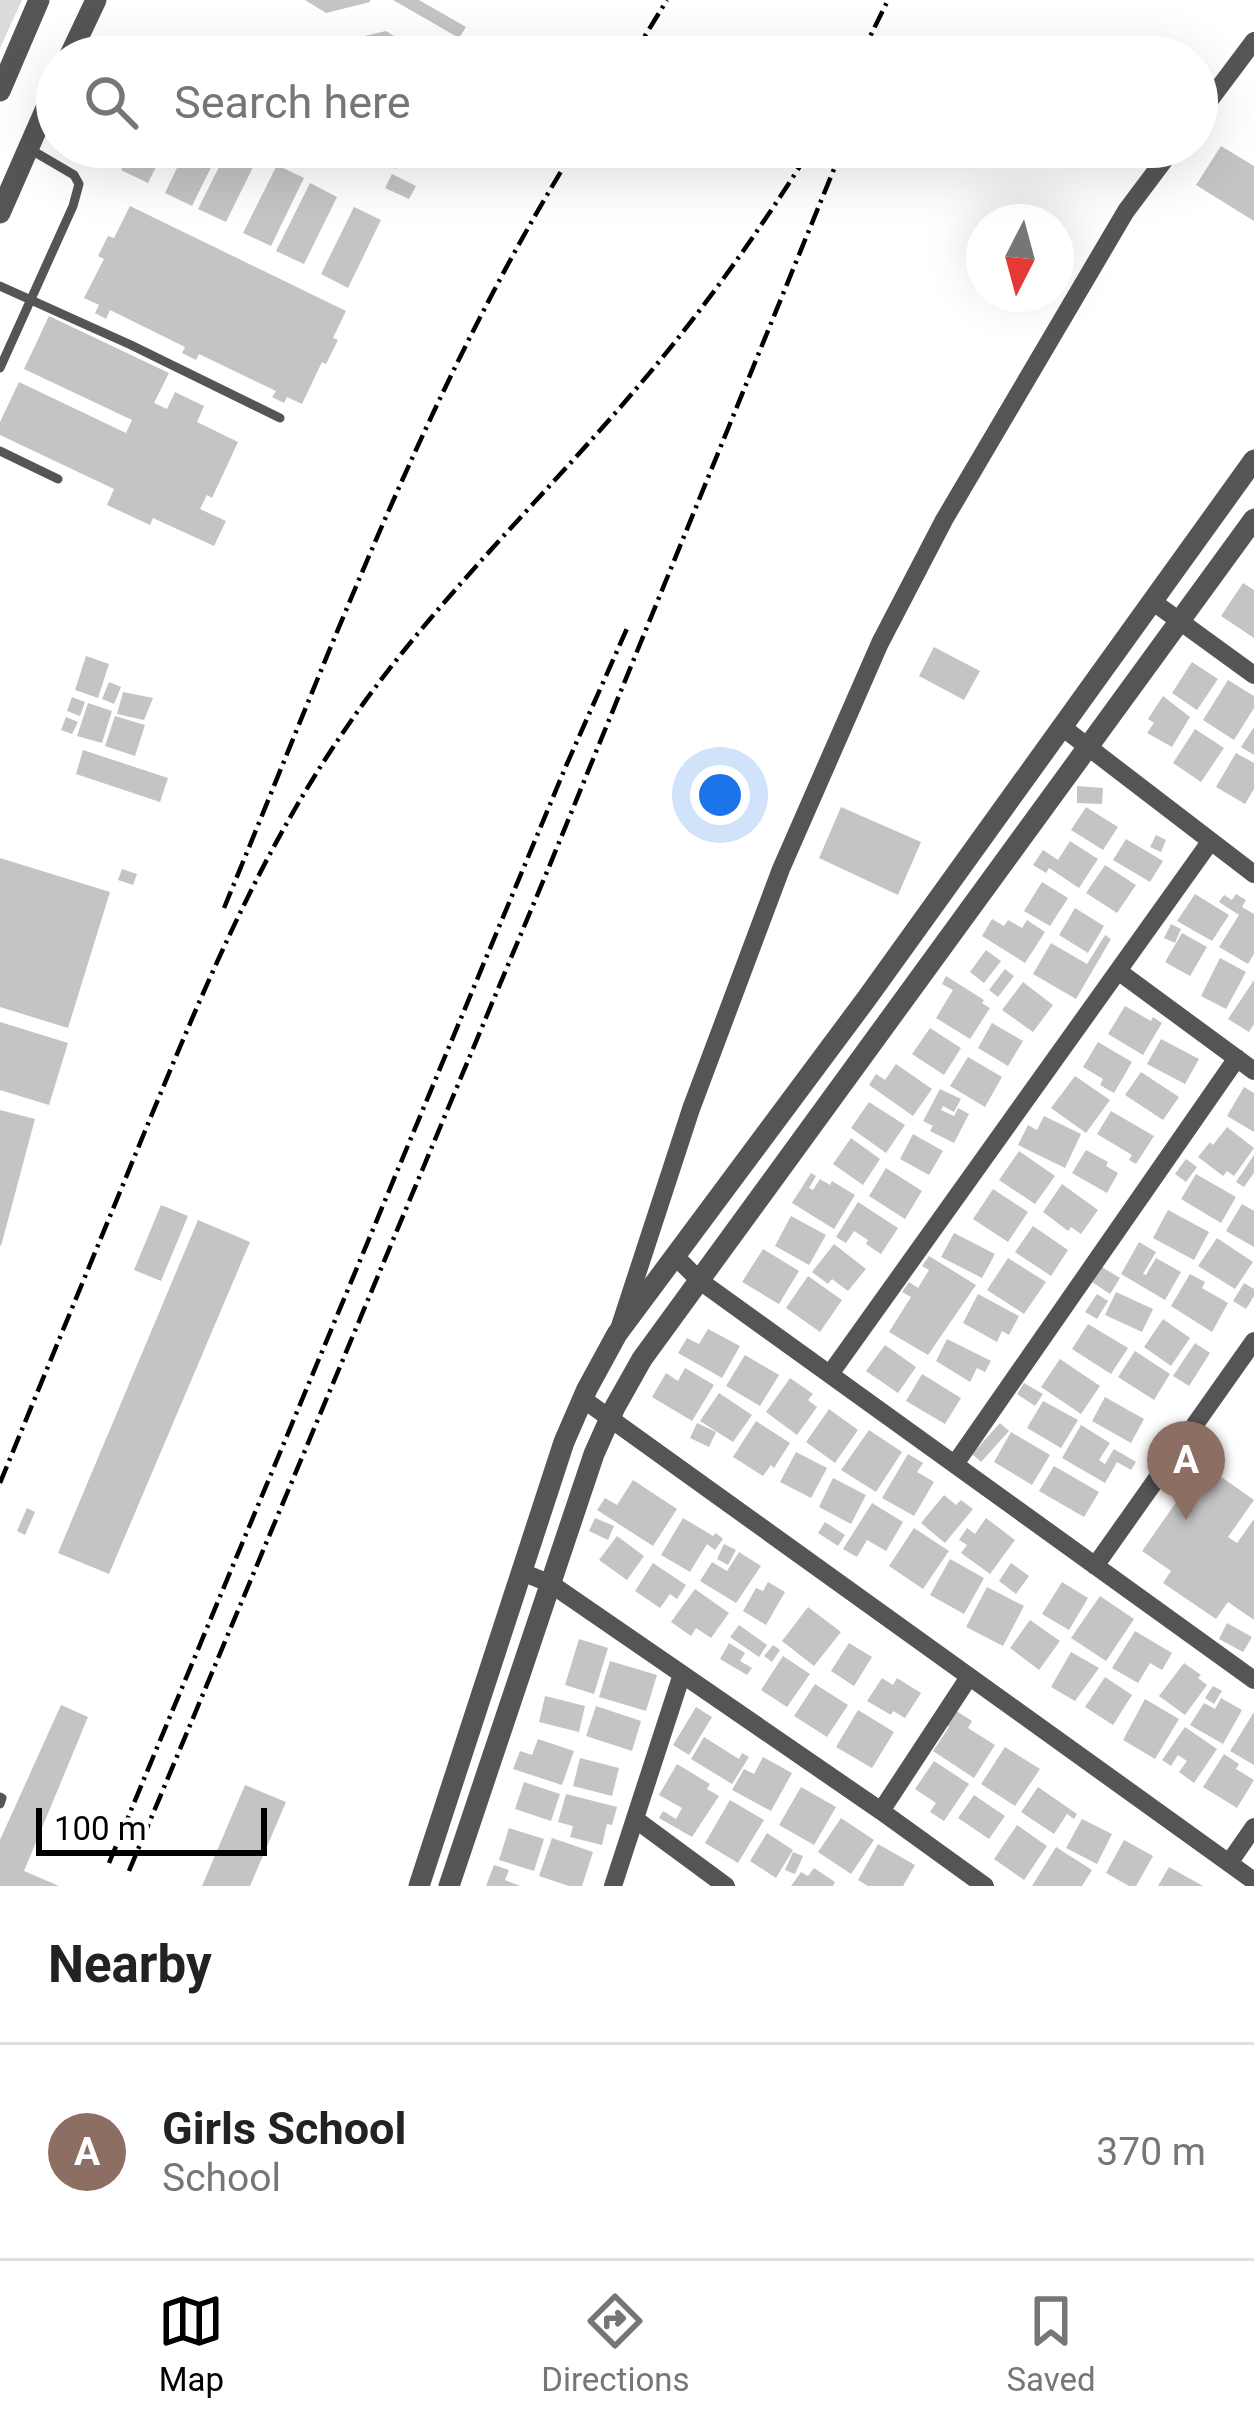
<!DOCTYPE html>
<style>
body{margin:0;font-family:Roboto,sans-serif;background:#f2f2f2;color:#222}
.compass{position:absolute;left:966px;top:204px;width:108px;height:108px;border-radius:50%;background:#fff;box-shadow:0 12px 48px #0002;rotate:186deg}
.scale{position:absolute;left:36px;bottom:30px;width:231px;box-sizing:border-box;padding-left:12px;border:6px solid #000;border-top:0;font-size:33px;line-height:42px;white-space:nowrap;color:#000;-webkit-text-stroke:9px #fff;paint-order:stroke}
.you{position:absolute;left:720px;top:795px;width:42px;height:42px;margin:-30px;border:9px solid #fff;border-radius:50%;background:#1a73e8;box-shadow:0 0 0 18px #1a73e833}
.badge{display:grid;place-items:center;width:78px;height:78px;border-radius:50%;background:#000;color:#fff;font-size:39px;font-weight:700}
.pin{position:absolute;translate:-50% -99px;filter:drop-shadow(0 3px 6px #0008)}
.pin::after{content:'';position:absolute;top:63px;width:42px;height:36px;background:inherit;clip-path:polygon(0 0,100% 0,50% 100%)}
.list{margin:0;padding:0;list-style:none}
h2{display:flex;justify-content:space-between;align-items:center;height:156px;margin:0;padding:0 48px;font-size:51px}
h2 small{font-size:39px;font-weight:400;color:#767676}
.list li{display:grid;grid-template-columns:78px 1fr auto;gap:36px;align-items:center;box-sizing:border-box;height:216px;padding:0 48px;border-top:3px solid #e0e0e0}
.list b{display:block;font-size:45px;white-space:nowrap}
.list p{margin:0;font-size:39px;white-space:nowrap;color:#767676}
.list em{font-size:39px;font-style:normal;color:#767676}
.icon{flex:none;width:66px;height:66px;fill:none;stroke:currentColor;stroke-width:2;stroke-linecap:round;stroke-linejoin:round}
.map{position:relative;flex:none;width:1254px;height:1886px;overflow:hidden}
.search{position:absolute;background:#fff;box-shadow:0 12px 48px #0002;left:36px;right:36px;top:36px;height:132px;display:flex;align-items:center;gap:30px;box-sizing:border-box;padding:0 42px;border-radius:66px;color:#767676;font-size:45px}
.sheet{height:372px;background:#fff}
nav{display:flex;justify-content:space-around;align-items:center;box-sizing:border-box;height:168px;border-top:3px solid #e0e0e0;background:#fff;font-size:33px;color:#767676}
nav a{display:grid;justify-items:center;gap:6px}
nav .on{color:#000}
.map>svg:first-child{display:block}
</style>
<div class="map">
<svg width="1254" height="1886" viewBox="0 0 1254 1886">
<rect width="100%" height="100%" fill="#fff"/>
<path fill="#dcdcdc" d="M0 0H22L0 48Z"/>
<path fill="#c4c4c4" d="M305 0H370V2L326 13Z
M393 0H419L466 27 459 38Z
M386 31 428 57H283L282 55Z
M1221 146 1254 166V221L1196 185Z
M132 147H166L148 183 121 170Z
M187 147H221L192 206 165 193Z
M229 147H244L259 155 226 222 198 209Z
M355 147H408L396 169Z
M277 165 304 178 271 246 243 233Z
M392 174 416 186 409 199 385 188Z
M310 183 337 197 304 264 276 251Z
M130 206 346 311 333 338 338 340 326 364 322 362 302 404 287 397 284 403 272 397 276 391 199 354 196 360 182 353 185 347 110 310 106 319 95 313 99 305 84 298 104 259 98 256 108 236 114 238Z
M354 207 381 220 348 288 321 274Z
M49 316 169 373 154 403 167 409 175 392 204 406 197 422 238 442 212 498 207 495 200 509 226 521 214 546 153 518 150 525 107 505 114 489 0 435V422L19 382 126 433 132 420 24 369Z
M1243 583 1254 590V638L1221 616Z
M934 647 980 671 964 700 919 676Z
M86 656 109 664 98 698 75 690Z
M1192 662 1218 679 1197 710 1172 693Z
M1228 680 1254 696V708L1234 740 1203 720Z
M109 682 121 687 114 704 102 699Z
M123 692 153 698 144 720 117 714Z
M1163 696 1190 717 1172 747 1147 733 1154 723 1148 719Z
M72 697 85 702 80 716 67 711Z
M88 703 112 711 102 743 77 736Z
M115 716 145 725 135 756 105 746Z
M66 717 78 722 72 734 61 730Z
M1254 727V755L1241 747Z
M1195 729 1224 748 1201 782 1173 763Z
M83 750 168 778 160 802 76 774Z
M1236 753 1254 763V789L1245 804 1216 787Z
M1077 786 1103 788 1102 804 1077 803Z
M841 807 921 842 898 895 819 858Z
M1086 807 1118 827 1103 850 1071 830Z
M1156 835 1166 840 1161 852 1150 847Z
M1126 839 1163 861 1150 882 1113 860Z
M1070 841 1098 859 1079 888 1049 868 1046 873 1033 865 1043 850 1058 860Z
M0 858 110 892 68 1028 0 1007Z
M1105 865 1136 885 1117 913 1086 893Z
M122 869 137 874 133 885 118 880Z
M1042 882 1068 898 1050 926 1024 911Z
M1195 894 1229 915 1212 941 1177 921Z
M1236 894 1246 900 1242 907 1254 914V954L1248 964 1219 947 1239 915 1219 902 1224 895 1232 900Z
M1075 908 1104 926 1088 953 1059 935Z
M992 919 1004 926 1008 920 1022 928 1027 920 1045 932 1025 963 982 936Z
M1171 924 1181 929 1175 943 1164 938Z
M1182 933 1207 947 1190 976 1165 962Z
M1105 935 1111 939 1076 999 1033 974 1051 943 1087 964Z
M986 950 1001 961 984 983 970 972Z
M1220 958 1246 972 1226 1009 1201 996Z
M1005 969 1014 976 998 997 989 990Z
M946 976 984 1000 982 1003 990 1008 970 1039 936 1018 953 990 942 984Z
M1254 980V1024L1249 1032 1228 1019Z
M1023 982 1053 1005 1033 1032 1002 1010Z
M1125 1006 1151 1021 1153 1017 1162 1023 1143 1055 1108 1034Z
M0 1022 68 1043 49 1105 0 1090Z
M992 1023 1023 1041 1008 1066 978 1048Z
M930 1028 961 1048 944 1075 912 1054Z
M1161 1039 1199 1059 1185 1084 1147 1064Z
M1098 1042 1132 1062 1114 1093 1100 1085 1103 1079 1083 1067Z
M968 1057 1002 1077 985 1107 950 1086Z
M896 1064 932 1089 913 1116 869 1085 876 1074 885 1080Z
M1141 1072 1179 1097 1163 1120 1125 1095Z
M1075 1076 1110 1100 1086 1133 1051 1108Z
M1244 1087 1254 1093V1132L1227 1116Z
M940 1089 961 1099 954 1112 943 1106 941 1110 954 1116 958 1108 969 1114 954 1143 930 1131 933 1126 923 1121Z
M869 1102 905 1125 886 1153 851 1128Z
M0 1110 35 1119 1 1246 0 1245Z
M1111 1111 1154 1136 1136 1164 1129 1160 1132 1155 1097 1134Z
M1044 1116 1081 1134 1065 1168 1018 1145 1028 1125 1037 1130Z
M1227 1127 1254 1148 1234 1176 1227 1171 1223 1176 1198 1157 1210 1142 1213 1145Z
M913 1134 943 1151 929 1175 900 1159Z
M851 1138 880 1159 863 1185 833 1164Z
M1086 1150 1108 1162 1106 1166 1118 1173 1107 1193 1072 1173Z
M1019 1151 1055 1176 1035 1204 999 1180Z
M1254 1155V1173L1244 1187 1236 1182Z
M1186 1159 1197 1167 1186 1182 1175 1174Z
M886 1168 922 1191 905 1219 869 1196Z
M811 1173 816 1176 809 1188 813 1190 820 1179 830 1185 832 1181 855 1195 834 1229 792 1203Z
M1196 1174 1236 1197 1221 1223 1181 1199Z
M1062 1184 1098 1210 1081 1234 1071 1227 1068 1231 1043 1212Z
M993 1189 1028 1212 1008 1242 973 1219Z
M858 1202 898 1228 881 1254 866 1244 868 1240 854 1231 846 1243 836 1237Z
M1242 1204 1254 1211V1247L1226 1231Z
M161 1205 188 1216 161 1281 134 1270Z
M1168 1210 1209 1232 1194 1260 1153 1238Z
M791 1216 826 1235 809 1265 775 1246Z
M198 1220 250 1242 109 1574 58 1553Z
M1033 1226 1068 1250 1051 1276 1015 1252Z
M954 1233 995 1254 982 1278 941 1257Z
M1217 1238 1253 1262 1235 1289 1198 1266Z
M1139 1242 1156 1252 1143 1274 1146 1275 1156 1258 1181 1272 1165 1300 1121 1274Z
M834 1244 866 1269 848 1291 832 1279 828 1284 812 1272Z
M763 1249 799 1271 779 1304 742 1282Z
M929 1256 976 1285 928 1355 889 1332 911 1297 902 1292 909 1282 918 1288 929 1270 922 1266Z
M1008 1258 1046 1282 1024 1314 987 1290Z
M1102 1267 1120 1278 1110 1294 1092 1282Z
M1190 1274 1205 1282 1202 1288 1228 1303 1212 1332 1171 1306Z
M808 1276 842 1300 820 1332 786 1308Z
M1244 1283 1254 1289V1296L1246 1309 1233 1301Z
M1116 1292 1153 1309 1142 1332 1105 1315Z
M978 1294 1019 1316 1009 1335 1002 1331 997 1342 963 1323Z
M1097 1294 1108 1301 1097 1319 1085 1312Z
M1163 1319 1190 1338 1171 1366 1144 1347Z
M1088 1324 1128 1348 1111 1374 1072 1349Z
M708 1329 740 1346 722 1378 678 1353 687 1338 699 1344Z
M947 1339 991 1361 985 1372 977 1368 970 1382 936 1361Z
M1195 1343 1210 1353 1189 1386 1173 1376Z
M885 1345 916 1367 898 1393 866 1371Z
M1135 1351 1170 1374 1154 1400 1118 1377Z
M745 1355 779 1375 760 1406 726 1386Z
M1060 1359 1100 1386 1081 1414 1041 1387Z
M685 1368 714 1385 692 1421 652 1397 666 1373 678 1381Z
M922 1374 961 1398 945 1424 906 1401Z
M790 1378 813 1394 808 1400 817 1407 797 1435 766 1412Z
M1024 1383 1043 1394 1035 1406 1017 1394Z
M719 1393 752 1415 733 1442 700 1421Z
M1105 1397 1144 1419 1131 1443 1092 1421Z
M1043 1401 1078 1420 1061 1448 1027 1428Z
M829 1409 858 1430 835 1463 806 1442Z
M756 1421 790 1443 774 1468 771 1465 763 1476 733 1457Z
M697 1423 716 1432 709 1447 690 1438Z
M1000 1423 1009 1431 981 1462 972 1454Z
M1081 1425 1110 1443 1099 1460 1105 1464 1114 1449 1136 1462 1131 1470 1117 1462 1105 1483 1062 1458Z
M869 1430 902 1452 876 1492 841 1470Z
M1011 1432 1050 1455 1032 1485 994 1462Z
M796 1452 827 1468 811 1498 780 1482Z
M908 1454 923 1463 917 1472 934 1482 914 1516 882 1498Z
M1203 1464 1254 1500 1228 1537 1237 1543 1254 1519V1620L1228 1602 1216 1619 1163 1583 1171 1571 1142 1551Z
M1054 1466 1099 1492 1084 1517 1039 1491Z
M833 1478 866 1495 851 1524 819 1507Z
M633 1480 677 1509 653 1546 597 1510 605 1498 617 1505Z
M944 1495 956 1505 961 1500 973 1509 945 1543 921 1523Z
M872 1503 903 1522 886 1551 867 1540 857 1557 843 1549Z
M27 1508 35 1512 25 1535 17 1531Z
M595 1518 614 1526 608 1540 589 1531Z
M683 1518 713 1536 716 1533 723 1539 715 1550 707 1544 690 1572 661 1555Z
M986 1518 1015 1540 990 1574 961 1553 967 1545 959 1540 967 1528 975 1534Z
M825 1522 845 1535 838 1546 818 1533Z
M914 1528 949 1551 923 1589 889 1566Z
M617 1536 644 1556 627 1580 599 1560Z
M724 1544 736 1550 728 1565 717 1559Z
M739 1552 761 1566 736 1603 700 1581 712 1562 727 1571Z
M950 1559 984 1578 964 1614 930 1595Z
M653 1563 686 1585 677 1599 670 1594 660 1608 635 1591Z
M1011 1563 1029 1576 1016 1594 999 1581Z
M768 1582 785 1592 766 1625 743 1611 756 1588 763 1591Z
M1062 1582 1088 1598 1069 1630 1042 1614Z
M987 1587 1024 1606 1003 1646 966 1627Z
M695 1589 729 1613 711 1638 696 1628 691 1636 671 1622Z
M1100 1596 1134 1619 1106 1661 1071 1638Z
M808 1607 841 1632 814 1666 782 1641Z
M1030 1620 1060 1641 1039 1670 1010 1648Z
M1227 1623 1252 1637 1243 1652 1219 1639Z
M739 1625 767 1645 759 1657 730 1637Z
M1135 1631 1172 1653 1162 1670 1150 1663 1138 1683 1112 1668Z
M579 1639 608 1648 594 1694 565 1685Z
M729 1643 745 1653 740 1661 752 1668 747 1675 720 1659Z
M849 1643 872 1657 854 1686 831 1671Z
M773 1645 780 1650 772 1662 764 1656Z
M1071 1652 1099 1668 1075 1701 1051 1687Z
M783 1656 810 1674 787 1707 761 1690Z
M610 1661 657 1675 646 1711 599 1697Z
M1184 1663 1201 1675 1198 1678 1207 1685 1185 1715 1159 1696Z
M1105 1677 1132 1695 1113 1725 1085 1707Z
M882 1678 893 1685 897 1678 921 1693 905 1718 893 1711 891 1715 867 1701Z
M815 1684 848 1705 827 1737 794 1716Z
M1213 1686 1222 1691 1214 1704 1205 1698Z
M545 1696 585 1706 579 1732 539 1722Z
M1221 1698 1242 1710 1223 1744 1190 1725 1204 1703 1215 1709Z
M1145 1699 1179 1719 1155 1759 1123 1740Z
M61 1705 88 1717 24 1871 59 1886H0V1840Z
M596 1706 641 1721 632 1751 586 1736Z
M696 1707 712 1717 689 1755 673 1745Z
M858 1710 894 1732 872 1768 836 1747Z
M955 1710 972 1721 968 1728 995 1745 974 1778 933 1751 949 1727 946 1725Z
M1254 1712V1765L1230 1751Z
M1185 1727 1217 1749 1194 1783 1179 1772 1187 1761 1178 1755 1171 1766 1162 1760Z
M704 1737 739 1759 742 1753 749 1757 732 1784 691 1759Z
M538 1739 574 1751 562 1785 513 1769 520 1751 532 1755Z
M1005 1747 1040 1769 1015 1806 981 1784Z
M1224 1754 1239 1764 1236 1769 1254 1780 1237 1808 1203 1787Z
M763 1757 792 1773 771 1811 732 1790 744 1769 754 1774Z
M580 1758 619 1768 612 1796 573 1786Z
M934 1761 969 1784 944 1821 930 1812 936 1803 915 1789Z
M677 1764 710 1784 707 1789 719 1796 692 1837 659 1818 663 1811 676 1819 682 1808 659 1795Z
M524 1782 560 1794 551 1821 515 1809Z
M245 1785 286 1802 250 1886H202Z
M801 1787 836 1807 814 1845 779 1825Z
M1038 1787 1077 1814 1074 1819 1067 1814 1054 1834 1021 1812Z
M566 1794 617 1807 612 1825 607 1824 602 1845 570 1837 573 1826 558 1822Z
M974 1795 1005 1816 989 1839 958 1818Z
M730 1800 764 1820 738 1863 705 1843Z
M841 1818 874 1840 851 1874 818 1852Z
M1082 1819 1112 1834 1097 1864 1066 1848Z
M1017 1825 1047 1846 1024 1880 994 1859Z
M509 1828 544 1839 534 1871 499 1860Z
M767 1833 793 1850 776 1878 750 1861Z
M552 1838 593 1852 582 1886H569L539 1876Z
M1124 1840 1153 1856 1136 1886H1129L1106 1873Z
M878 1844 915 1865 903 1886H868L858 1880Z
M1056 1847 1092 1870 1082 1886H1032Z
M793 1852 803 1856 795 1874 785 1870Z
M494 1865 509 1870 505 1880 520 1886H486Z
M1169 1867 1203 1886H1158Z
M814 1868 835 1882 833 1886H791L801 1872 808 1876Z"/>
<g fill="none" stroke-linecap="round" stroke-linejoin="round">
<path stroke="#555" stroke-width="9" d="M0 286 131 345 280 418
M0 368 73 206 79 184 74 175 28 148
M0 451 58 479
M0 1797 2 1798 0 1804"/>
<path stroke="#555" stroke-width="18" d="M1197 117 1254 41
M1152 601 1254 675
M1062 727 1254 874
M1118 971 1254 1071
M675 1256 700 1281 1254 1680
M620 1326 691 1109 781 869 880 643 944 520 1126 211 1174 147
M830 1374 1210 842
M583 1399 1254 1881
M955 1464 1237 1058
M1095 1566 1254 1341
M522 1572 551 1584 881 1811 985 1886
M881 1811 969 1677
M635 1819 726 1886
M1229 1863 1254 1827
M613 1886 682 1674"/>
<path stroke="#555" stroke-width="21" d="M69 57 96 0
M0 91 39 0
M0 213 57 83
M419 1886 564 1442 587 1389 617 1334 867 998 1254 460
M449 1886 594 1454 615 1407 642 1359 1254 519"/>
<path stroke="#000" stroke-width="4.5" stroke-dasharray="18 6 3 6" stroke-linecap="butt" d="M632 57 667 0
M860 57 888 0
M224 908C331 650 428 385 576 147
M0 1483C48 1366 97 1248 145 1131 202 993 258 857 342 734 427 608 538 504 636 389 702 312 759 232 812 147
M109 1863 566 766 629 624
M129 1871 549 867 843 147"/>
</g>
</svg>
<svg class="compass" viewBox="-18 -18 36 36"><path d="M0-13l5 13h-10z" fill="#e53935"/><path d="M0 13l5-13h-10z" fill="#767676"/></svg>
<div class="scale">100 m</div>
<div class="you"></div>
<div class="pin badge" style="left:1186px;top:1520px;background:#8d6e63">A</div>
<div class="search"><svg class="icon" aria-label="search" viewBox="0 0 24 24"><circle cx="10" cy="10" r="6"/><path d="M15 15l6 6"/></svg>Search here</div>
</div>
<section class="sheet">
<h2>Nearby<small></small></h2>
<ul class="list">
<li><span class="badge" style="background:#8d6e63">A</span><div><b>Girls School</b><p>School</p></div><em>370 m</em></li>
</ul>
</section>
<nav>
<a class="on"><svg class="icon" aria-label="map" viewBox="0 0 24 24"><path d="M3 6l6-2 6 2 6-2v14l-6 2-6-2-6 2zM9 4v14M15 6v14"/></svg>Map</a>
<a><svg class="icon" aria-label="directions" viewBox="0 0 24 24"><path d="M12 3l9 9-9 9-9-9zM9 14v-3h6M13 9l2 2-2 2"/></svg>Directions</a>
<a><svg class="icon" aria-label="saved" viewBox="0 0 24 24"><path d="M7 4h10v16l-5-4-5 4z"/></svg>Saved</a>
</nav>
